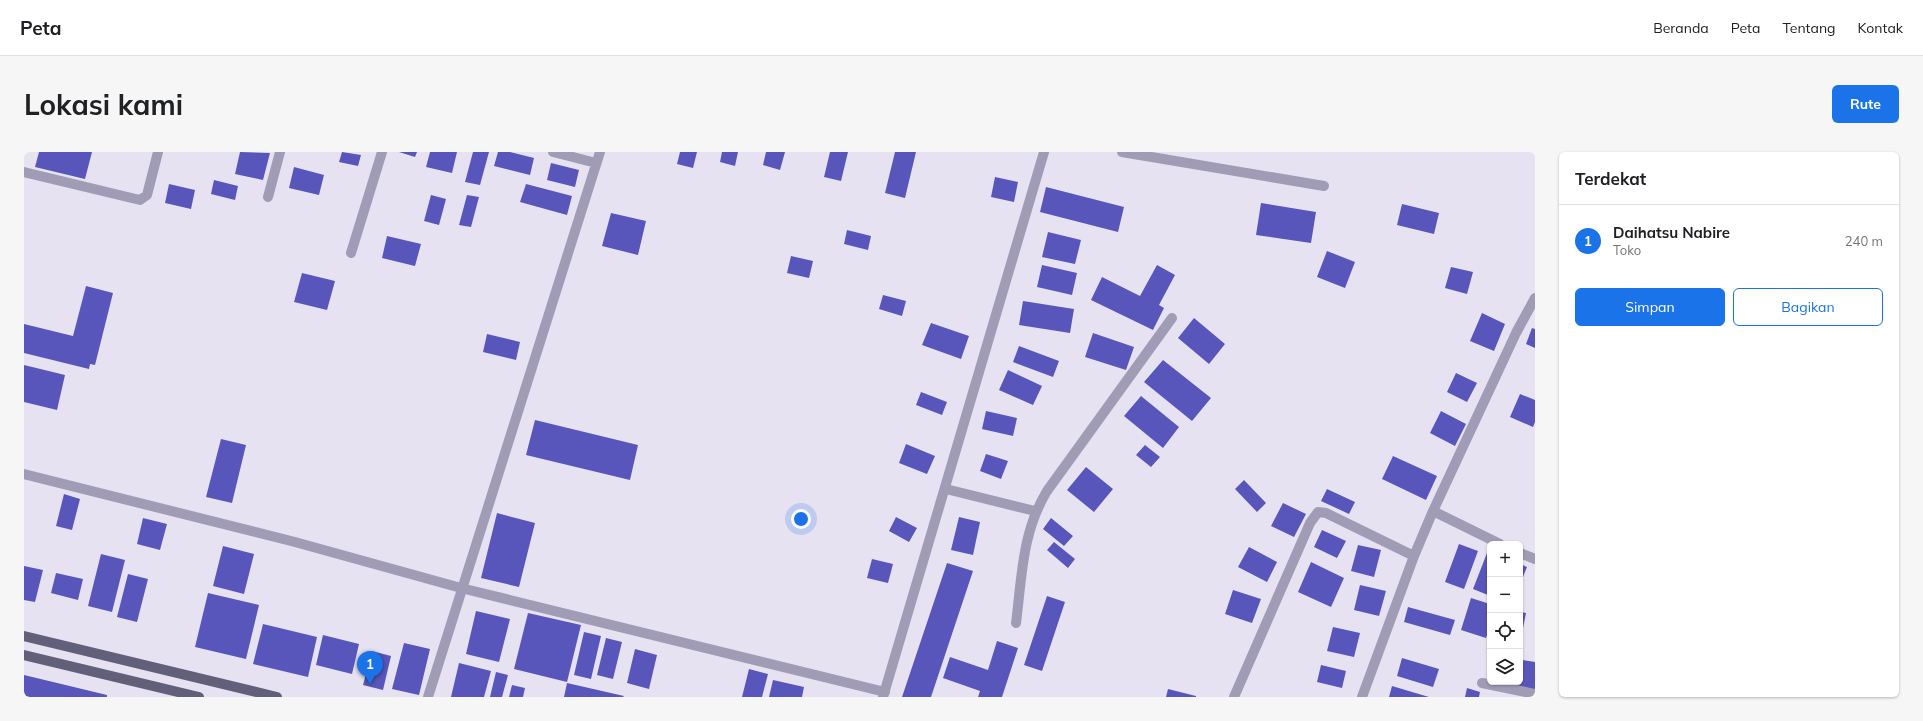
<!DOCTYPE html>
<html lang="id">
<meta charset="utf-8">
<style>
body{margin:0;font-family:Mulish,sans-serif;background:#f6f6f6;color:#202124}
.controls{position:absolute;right:12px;bottom:12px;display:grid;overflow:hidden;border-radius:6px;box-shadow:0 1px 3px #0004}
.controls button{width:36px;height:36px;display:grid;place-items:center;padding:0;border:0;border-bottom:1px solid #e0e0e0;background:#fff;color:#202124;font:20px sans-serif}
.you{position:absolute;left:777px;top:367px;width:14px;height:14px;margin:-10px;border:3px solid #fff;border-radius:50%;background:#1a73e8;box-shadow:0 0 0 6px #1a73e833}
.badge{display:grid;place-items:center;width:26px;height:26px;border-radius:50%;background:#1a73e8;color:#fff;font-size:13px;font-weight:700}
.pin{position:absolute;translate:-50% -33px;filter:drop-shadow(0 1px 2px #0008)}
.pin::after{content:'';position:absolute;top:21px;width:14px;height:12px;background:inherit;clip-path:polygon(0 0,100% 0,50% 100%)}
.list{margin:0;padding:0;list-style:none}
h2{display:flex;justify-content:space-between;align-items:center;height:52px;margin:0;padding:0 16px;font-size:17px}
h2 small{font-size:13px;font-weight:400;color:#757577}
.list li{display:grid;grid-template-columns:26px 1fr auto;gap:12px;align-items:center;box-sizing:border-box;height:72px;padding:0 16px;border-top:1px solid #e0e0e0}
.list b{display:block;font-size:15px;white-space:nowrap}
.list p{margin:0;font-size:13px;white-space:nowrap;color:#757577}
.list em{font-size:13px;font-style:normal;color:#757577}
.actions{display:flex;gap:8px;padding:12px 16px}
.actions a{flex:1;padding:9px 0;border:1px solid #1a73e8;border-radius:6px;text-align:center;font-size:14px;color:#1a73e8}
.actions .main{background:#1a73e8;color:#fff}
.icon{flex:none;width:22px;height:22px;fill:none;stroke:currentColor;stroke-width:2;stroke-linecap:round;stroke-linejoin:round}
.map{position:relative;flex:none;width:1511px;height:545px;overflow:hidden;border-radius:6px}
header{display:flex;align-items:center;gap:24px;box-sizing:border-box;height:56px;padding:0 20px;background:#fff;border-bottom:1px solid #e0e0e0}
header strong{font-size:19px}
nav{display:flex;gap:22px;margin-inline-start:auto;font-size:14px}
.intro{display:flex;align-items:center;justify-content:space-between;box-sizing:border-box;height:96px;padding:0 24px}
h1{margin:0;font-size:28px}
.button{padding:10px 18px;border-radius:6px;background:#1a73e8;color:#fff;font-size:14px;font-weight:700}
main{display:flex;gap:24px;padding:0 24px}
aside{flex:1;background:#fff;border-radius:6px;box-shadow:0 1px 3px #0004}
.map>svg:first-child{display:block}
</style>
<header>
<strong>Peta</strong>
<nav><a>Beranda</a><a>Peta</a><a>Tentang</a><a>Kontak</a></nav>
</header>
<div class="intro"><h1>Lokasi kami</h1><a class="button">Rute</a></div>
<main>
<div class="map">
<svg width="1511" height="545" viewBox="0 0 1511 545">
<rect width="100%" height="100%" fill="#e6e2f2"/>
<path fill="#5856bb" d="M15 0H68L61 27 11 15Z
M216 0 246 1 239 28 211 22Z
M318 0 337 3 334 14 315 10Z
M375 0H393L391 5Z
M406 0H433L428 21 402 15Z
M449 0H465L456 33 441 30Z
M474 0H486L510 6 506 23 470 14Z
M656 0H673L669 16 653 12Z
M698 0H714L711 14 696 10Z
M742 0H761L756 18 739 13Z
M806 0H824L817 29 800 25Z
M871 0H892L881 46 861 41Z
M527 11 555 18 551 35 523 28Z
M270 15 300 23 295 43 265 36Z
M971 25 994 30 990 50 967 45Z
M190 28 214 34 211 48 187 42Z
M145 32 171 38 167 57 141 51Z
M502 32 548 44 543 63 496 50Z
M1022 35 1100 55 1094 80 1016 60Z
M407 43 422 47 415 73 400 69Z
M443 43 455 45 447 75 435 73Z
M1237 51 1292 60 1287 91 1232 83Z
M1378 52 1415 61 1410 82 1373 73Z
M587 61 622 69 614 103 578 94Z
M823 78 847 84 844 98 820 92Z
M1024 80 1057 88 1051 112 1018 105Z
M363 84 397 92 391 114 358 106Z
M1303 99 1331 110 1321 136 1293 125Z
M767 104 789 109 785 126 763 121Z
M1018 113 1053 121 1048 143 1013 135Z
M1133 113 1151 123 1135 153 1140 156 1129 178 1067 148 1078 125 1116 144Z
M1427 115 1449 120 1443 142 1421 136Z
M278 121 311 129 303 158 270 150Z
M62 134 89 141 71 213 66 212 65 217 0 201V172L49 184Z
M859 143 882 149 878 164 855 157Z
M999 149 1050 157 1046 181 995 173Z
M1458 161 1481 172 1470 199 1446 189Z
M1170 166 1201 192 1185 212 1154 186Z
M907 171 945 184 937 207 898 193Z
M1508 176 1511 177V196L1502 192Z
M1069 181 1110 195 1102 218 1061 205Z
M463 182 496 190 492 208 459 200Z
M995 194 1035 209 1029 225 989 210Z
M1139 208 1187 246 1168 269 1120 230Z
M0 213 41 223 33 258 0 250Z
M984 218 1018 234 1009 253 975 238Z
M1432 221 1453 231 1443 250 1423 240Z
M897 240 923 250 918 263 892 253Z
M1496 242 1511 248V270L1509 275 1486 265Z
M1117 244 1155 275 1139 296 1100 264Z
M962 259 993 266 989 284 958 277Z
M1417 259 1442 272 1431 294 1406 281Z
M511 268 614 293 606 328 502 303Z
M197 287 222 293 208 351 182 345Z
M882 292 911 304 903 322 875 311Z
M1121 293 1136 305 1127 315 1112 303Z
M962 302 984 309 977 327 956 319Z
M1369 304 1413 324 1402 348 1358 327Z
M1062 315 1089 337 1070 360 1043 338Z
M1220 328 1242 351 1233 360 1211 337Z
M1303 337 1331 350 1325 362 1297 349Z
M40 342 56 347 48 378 32 374Z
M1259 351 1282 362 1270 385 1247 374Z
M473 361 511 371 495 435 457 426Z
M872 365 893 376 885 390 865 379Z
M935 365 956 370 949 403 927 398Z
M119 366 143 372 136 398 113 392Z
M1027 366 1049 384 1040 394 1019 377Z
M1298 378 1322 389 1313 406 1290 395Z
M1030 390 1051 407 1044 416 1023 398Z
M1435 392 1454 399 1440 437 1421 430Z
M1334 393 1357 398 1350 425 1327 419Z
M199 394 230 402 220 442 189 434Z
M1225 395 1253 410 1243 430 1214 415Z
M1463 401 1466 402V437L1464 443 1449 437Z
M77 402 101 408 88 460 64 454Z
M848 407 869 412 864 431 843 426Z
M1287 410 1320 426 1307 455 1274 440Z
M923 411 949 419 907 545H878Z
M1496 412 1503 415 1496 432Z
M0 414 19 418 11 450 0 448Z
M32 421 59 427 54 448 27 441Z
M104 422 124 427 113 470 93 465Z
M1336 433 1362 439 1355 464 1330 458Z
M1209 438 1237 447 1228 471 1201 462Z
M184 441 235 453 222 507 171 495Z
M1023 444 1041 450 1018 519 1000 513Z
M1447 446 1466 452V473L1462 486 1437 478Z
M1384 455 1431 468 1426 483 1380 470Z
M452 459 486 467 475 510 442 502Z
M1496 460 1502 461 1497 486H1496Z
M504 461 557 473 543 530 490 517Z
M239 472 293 485 284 525 229 512Z
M1309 475 1336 481 1330 505 1303 499Z
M560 480 577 484 567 527 550 523Z
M299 483 335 492 328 522 292 513Z
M582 486 598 490 589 527 573 523Z
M973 489 994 496 978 545H954L956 539 919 526 926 505 964 518Z
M380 491 406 497 395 543 368 537Z
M611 497 633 503 625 537 603 531Z
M348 499 367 504 359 538 339 533Z
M1378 506 1415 517 1409 535 1373 524Z
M1498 508 1511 510V538L1493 535 1494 530H1496Z
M435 511 467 519 460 545H427Z
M1297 513 1322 519 1318 536 1293 530Z
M725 517 744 522 738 545H718Z
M472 520 484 523 478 545H466Z
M0 523 83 543V545H0Z
M749 528 780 535 778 545H745Z
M543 531 600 544 599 545H540Z
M488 533 501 536 499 545H485Z
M1368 534 1405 545H1365Z
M1443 536 1456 540 1455 545H1441Z
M1144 537 1172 544V545H1142Z"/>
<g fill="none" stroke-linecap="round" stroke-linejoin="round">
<path stroke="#a19cb5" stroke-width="10" d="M529 0 572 11
M1098 0 1300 34
M0 20 116 48 123 43 134 0
M244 45 256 0
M327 101 358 0
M0 322 271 390 437 436 861 540
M922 337 1011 359
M1409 359 1492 181 1511 146
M1496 401 1511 407
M992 471C998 424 998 380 1023 339L1148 166
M1458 531 1511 542
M404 545 576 0
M859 545 1020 0
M1210 545 1286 371 1294 360 1302 361 1390 404
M1338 545 1390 404 1409 359 1476 392"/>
<path stroke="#615f79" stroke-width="10" d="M0 484 253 545
M0 503 175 545"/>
</g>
</svg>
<div class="controls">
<button>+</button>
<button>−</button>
<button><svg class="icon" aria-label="locate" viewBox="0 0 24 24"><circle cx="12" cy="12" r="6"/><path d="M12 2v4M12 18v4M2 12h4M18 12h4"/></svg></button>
<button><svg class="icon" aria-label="layers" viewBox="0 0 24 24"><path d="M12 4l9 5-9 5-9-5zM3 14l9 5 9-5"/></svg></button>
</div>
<div class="you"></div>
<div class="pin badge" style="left:346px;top:532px">1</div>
</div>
<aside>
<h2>Terdekat<small></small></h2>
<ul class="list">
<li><span class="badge">1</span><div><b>Daihatsu Nabire</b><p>Toko</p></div><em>240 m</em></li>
</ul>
<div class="actions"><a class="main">Simpan</a><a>Bagikan</a></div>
</aside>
</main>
